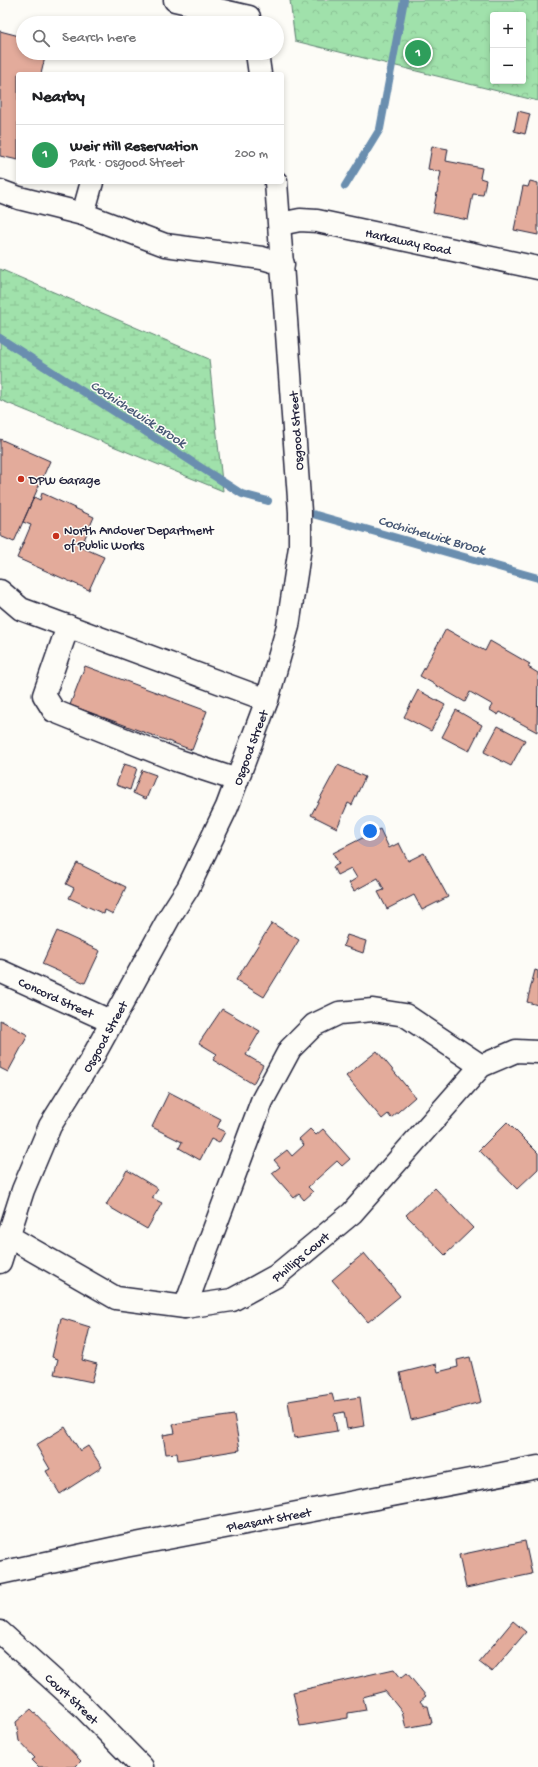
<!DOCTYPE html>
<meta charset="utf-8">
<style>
body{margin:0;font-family:"Gochi Hand",sans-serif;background:#f2f2f2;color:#202124}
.controls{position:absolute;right:12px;top:12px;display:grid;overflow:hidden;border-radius:4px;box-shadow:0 2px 6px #0003}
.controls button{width:36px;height:36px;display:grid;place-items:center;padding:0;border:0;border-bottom:1px solid #e0e0e0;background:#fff;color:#202124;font:20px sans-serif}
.you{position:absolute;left:370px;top:831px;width:14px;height:14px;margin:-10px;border:3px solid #fff;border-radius:50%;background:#1a73e8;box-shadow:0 0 0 6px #1a73e833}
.badge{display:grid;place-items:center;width:26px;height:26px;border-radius:50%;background:#c8321e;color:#fff;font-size:13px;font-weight:700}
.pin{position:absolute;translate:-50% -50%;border:2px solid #fff;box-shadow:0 1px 4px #0006}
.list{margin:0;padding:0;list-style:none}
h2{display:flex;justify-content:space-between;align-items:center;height:52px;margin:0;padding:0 16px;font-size:17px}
h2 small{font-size:13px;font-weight:400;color:#757577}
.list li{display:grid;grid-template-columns:26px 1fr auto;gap:12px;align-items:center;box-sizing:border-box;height:60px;padding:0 16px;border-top:1px solid #e0e0e0}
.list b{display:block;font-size:15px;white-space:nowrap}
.list p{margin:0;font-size:13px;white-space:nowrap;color:#757577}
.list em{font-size:13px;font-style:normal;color:#757577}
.icon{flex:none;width:22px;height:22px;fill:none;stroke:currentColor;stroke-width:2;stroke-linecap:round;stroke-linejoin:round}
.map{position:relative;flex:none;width:538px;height:1767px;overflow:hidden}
.search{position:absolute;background:#fff;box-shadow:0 2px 6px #0003;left:16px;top:16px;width:268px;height:44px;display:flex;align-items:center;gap:10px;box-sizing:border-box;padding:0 14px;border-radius:22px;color:#757577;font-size:15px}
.panel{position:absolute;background:#fff;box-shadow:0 2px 6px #0003;left:16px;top:72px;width:268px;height:112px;border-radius:4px}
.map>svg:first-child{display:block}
</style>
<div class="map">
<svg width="538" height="1767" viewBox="0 0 538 1767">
<defs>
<pattern id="wetland-marsh" width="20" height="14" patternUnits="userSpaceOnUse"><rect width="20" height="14" fill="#a0e1ab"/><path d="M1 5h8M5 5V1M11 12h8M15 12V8" fill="none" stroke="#8ac194"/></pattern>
<pattern id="park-crowns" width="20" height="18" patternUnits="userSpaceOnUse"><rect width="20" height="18" fill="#a0e1ab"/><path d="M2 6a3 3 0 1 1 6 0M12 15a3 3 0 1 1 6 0" fill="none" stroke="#8ac194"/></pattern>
</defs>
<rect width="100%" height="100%" fill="#fdfcf7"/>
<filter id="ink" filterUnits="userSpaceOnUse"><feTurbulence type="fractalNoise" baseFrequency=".025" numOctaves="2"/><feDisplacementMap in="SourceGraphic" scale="8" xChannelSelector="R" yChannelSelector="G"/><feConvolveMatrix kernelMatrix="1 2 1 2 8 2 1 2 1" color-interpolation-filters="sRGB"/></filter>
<g filter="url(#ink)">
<path fill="url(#wetland-marsh)" stroke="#618273" d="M0 269 209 359 223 491 0 400Z"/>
<path fill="url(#park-crowns)" stroke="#618273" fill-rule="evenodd" d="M290 0H538V101L295 41ZM493 15H523V81H493Z"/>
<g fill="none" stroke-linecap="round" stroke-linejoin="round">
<path stroke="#6b8eaf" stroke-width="8" d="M345 186 380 129 404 0
M0 338 242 494 268 501
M302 511 538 578"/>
</g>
<path fill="#e3ab9b" stroke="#22223b" d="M0 31 23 37V53H46L41 74H18V160L0 156Z
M518 111 530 114 525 134 514 131Z
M432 146 448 149 446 161 482 168 480 178 486 180 483 195 473 194 468 220 433 213 441 172 428 169Z
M530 181 538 183V235L514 230 523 186 528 187Z
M0 439 50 461 14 542 0 536Z
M42 493 94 517 81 547 104 557 89 590 17 558 31 525 23 522 34 497 40 500Z
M446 629 485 651 490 641 530 664 528 667 538 673 537 732 500 712 498 715 490 710 493 705 470 692 465 702 420 676Z
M85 666 207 711 192 750 70 705Z
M418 690 445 705 431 731 404 717Z
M456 710 482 725 469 751 442 737Z
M498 726 525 740 511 766 484 752Z
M124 764 137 768 130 790 116 785Z
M338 765 365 777 352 805 348 803 337 828 311 815Z
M142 770 156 775 146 799 133 793Z
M380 829 389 848 399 843 408 861 424 853 448 897 422 910 414 895 387 909 378 892 384 890 378 878 354 891 349 883 357 878 351 868 337 875 333 867 339 864 333 853Z
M77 863 126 887 113 914 105 910 104 914 69 898 74 888 66 884Z
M272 923 299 940 264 997 236 980Z
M57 931 100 951 85 983 42 964Z
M347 935 366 941 363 953 343 946Z
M535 970 538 971V1005L527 1002Z
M222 1009 260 1031 246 1055 263 1065 253 1084 213 1060 217 1054 199 1043Z
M0 1020 28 1035 8 1072 0 1068Z
M377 1051 415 1097 391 1118 388 1114 382 1119 346 1076Z
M169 1092 221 1119 217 1128 225 1132 219 1143 211 1139 200 1160 179 1148 182 1142 152 1127Z
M507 1122 538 1153V1169L517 1189 479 1150Z
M310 1129 316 1135 323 1129 350 1159 342 1166 337 1161 308 1187 313 1192 304 1200 299 1194 294 1198 272 1173 280 1167 274 1160 287 1150 292 1156 304 1145 299 1139Z
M127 1170 158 1189 152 1198 162 1203 147 1229 106 1205Z
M435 1188 473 1228 445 1255 406 1215Z
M364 1253 400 1296 368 1322 332 1280Z
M61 1318 90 1327 82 1360 97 1364 92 1382 54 1374 58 1359 52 1357Z
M470 1357 481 1402 411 1420 400 1373 436 1364 438 1372 458 1367 457 1360Z
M332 1394 334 1401 360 1397 364 1426 347 1429 344 1412 334 1414 337 1431 294 1438 288 1401Z
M234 1415 240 1450 178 1460 177 1453 166 1454 163 1435 175 1433 173 1424Z
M65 1427 80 1451 88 1446 102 1467 60 1494 46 1471 50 1469 36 1445Z
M525 1541 532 1574 466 1588 459 1555Z
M513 1621 526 1632 492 1672 479 1662Z
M394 1669 401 1678 407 1673 426 1696 420 1701 424 1706H428L432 1723 406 1728 402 1712 385 1691 363 1697 366 1710 348 1713V1718L300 1726 293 1692Z
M31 1709 81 1761 75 1767H39L32 1760 35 1758 19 1741 16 1722Z"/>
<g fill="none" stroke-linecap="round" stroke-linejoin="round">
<defs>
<g id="minor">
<path d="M175 0 249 17"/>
<path d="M257 53 260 74"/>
<path d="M0 191 19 198 83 214 165 245 262 258 283 264"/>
<path d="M83 214 92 182"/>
<path id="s1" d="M280 224 300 220 317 221 538 268"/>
<path d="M0 591 21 609 267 700"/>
<path d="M68 626 44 695 54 711 176 760 237 780"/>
<path id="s2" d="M0 971 112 1022"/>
<path id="s3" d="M8 1236 116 1298 185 1307 232 1300 276 1276 352 1213 481 1066 516 1051 538 1052"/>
<path id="s4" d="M0 1262 23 1190 50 1126 91 1060 170 916 188 888 227 807 267 700 288 626 300 547V512L276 182"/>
<path d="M185 1307 262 1101 290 1049 314 1025 339 1013 373 1010 405 1015 481 1066"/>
<path id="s5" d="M0 1573 125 1546 538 1467"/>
<path id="s6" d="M0 1632 82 1706 142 1767"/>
</g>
</defs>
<use href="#minor" stroke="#22223b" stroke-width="25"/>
<use href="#minor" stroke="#fdfcf7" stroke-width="22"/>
</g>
</g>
<g fill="#c8321e" stroke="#fdfcf7" stroke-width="1.5">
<circle cx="21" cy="479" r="4"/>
<circle cx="56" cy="536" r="4"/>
</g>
<g text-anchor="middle" stroke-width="3" stroke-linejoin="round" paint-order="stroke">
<g font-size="13" fill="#22223b" stroke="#fdfcf7">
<text dy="5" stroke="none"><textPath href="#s1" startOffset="131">Harkaway Road</textPath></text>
<text transform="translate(295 431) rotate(-94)" y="5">Osgood Street</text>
<text dy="5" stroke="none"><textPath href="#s4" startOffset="574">Osgood Street</textPath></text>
<text dy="5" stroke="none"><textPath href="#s2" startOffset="62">Concord Street</textPath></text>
<text dy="5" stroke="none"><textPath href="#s4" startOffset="250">Osgood Street</textPath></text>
<text dy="5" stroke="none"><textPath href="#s3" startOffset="323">Phillips Court</textPath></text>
<text dy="5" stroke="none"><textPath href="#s5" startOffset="274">Pleasant Street</textPath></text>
<text dy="5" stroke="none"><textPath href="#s6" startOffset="98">Court Street</textPath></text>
</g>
<g font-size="13" fill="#22223b" stroke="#fdfcf7" text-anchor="start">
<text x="29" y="484">DPW Garage</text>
<text x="64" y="534">North Andover Department<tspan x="64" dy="15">of Public Works</tspan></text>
</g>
<g font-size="14" font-style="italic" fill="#475875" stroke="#fdfcf7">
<text transform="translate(139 413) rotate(33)" y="5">Cochichewick Brook</text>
<text transform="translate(432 534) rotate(16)" y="5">Cochichewick Brook</text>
</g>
</g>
</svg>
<div class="controls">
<button>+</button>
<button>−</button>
</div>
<div class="you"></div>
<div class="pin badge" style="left:418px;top:53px;background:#2e9e5b">1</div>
<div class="search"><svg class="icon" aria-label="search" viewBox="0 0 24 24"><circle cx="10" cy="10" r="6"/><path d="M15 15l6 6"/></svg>Search here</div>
<section class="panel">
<h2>Nearby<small></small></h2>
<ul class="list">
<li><span class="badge" style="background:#2e9e5b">1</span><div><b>Weir Hill Reservation</b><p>Park · Osgood Street</p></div><em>200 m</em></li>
</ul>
</section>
</div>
